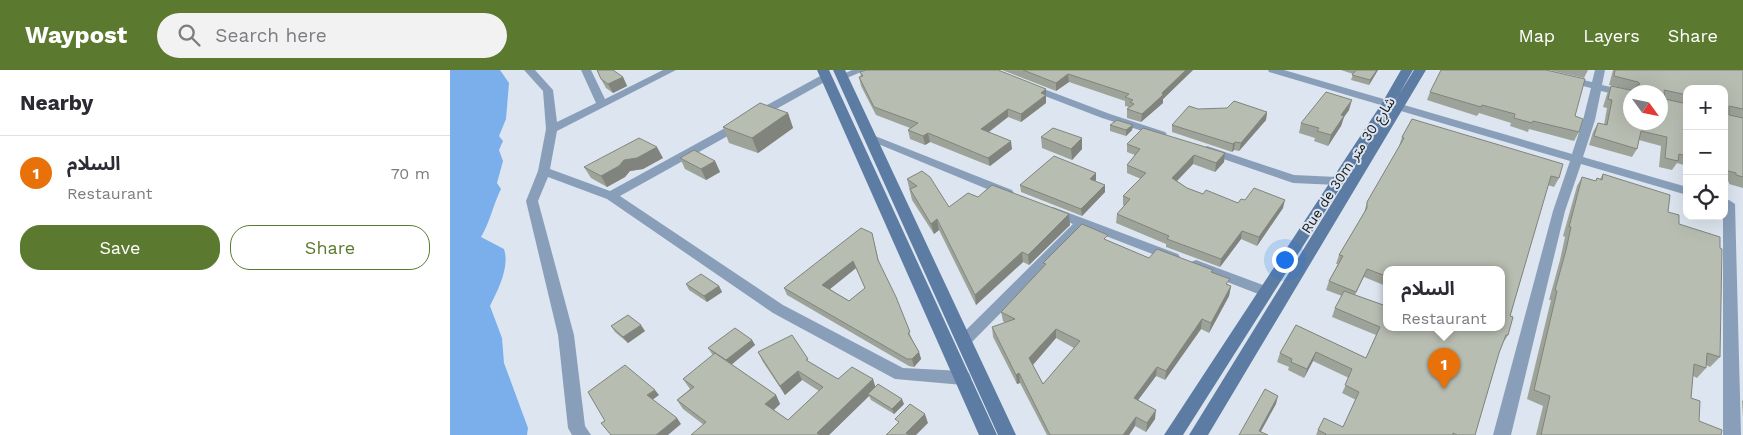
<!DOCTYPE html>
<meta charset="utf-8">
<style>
body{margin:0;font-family:"Work Sans","Noto Sans Arabic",sans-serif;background:#f2f2f3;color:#2b2b33}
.controls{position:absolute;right:15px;top:15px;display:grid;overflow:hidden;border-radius:10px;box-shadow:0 5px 20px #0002}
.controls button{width:45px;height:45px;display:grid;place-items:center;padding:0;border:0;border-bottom:1px solid #e1e1e2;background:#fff;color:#2b2b33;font:25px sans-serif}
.compass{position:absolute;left:1173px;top:15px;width:45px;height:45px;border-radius:50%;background:#fff;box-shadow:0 5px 20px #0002;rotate:123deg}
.you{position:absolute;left:834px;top:189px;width:18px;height:18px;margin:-12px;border:4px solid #fff;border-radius:50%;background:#1a73e8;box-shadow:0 0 0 8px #1a73e833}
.badge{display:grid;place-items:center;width:32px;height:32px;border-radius:50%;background:#5c7a2f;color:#fff;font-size:16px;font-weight:700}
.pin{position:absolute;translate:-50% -41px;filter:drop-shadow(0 1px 2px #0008)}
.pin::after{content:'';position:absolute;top:26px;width:18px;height:15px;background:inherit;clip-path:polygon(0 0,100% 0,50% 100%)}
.popup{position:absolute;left:933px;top:196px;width:122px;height:65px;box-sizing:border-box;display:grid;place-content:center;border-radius:10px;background:#fff;filter:drop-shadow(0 1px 4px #0005);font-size:16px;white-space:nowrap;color:#7c7c81}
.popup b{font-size:19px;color:#2b2b33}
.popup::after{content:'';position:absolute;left:50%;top:100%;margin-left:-10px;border:10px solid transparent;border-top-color:#fff}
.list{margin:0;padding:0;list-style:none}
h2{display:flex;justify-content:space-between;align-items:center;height:65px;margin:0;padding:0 20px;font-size:21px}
h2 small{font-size:16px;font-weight:400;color:#7c7c81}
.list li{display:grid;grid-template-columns:32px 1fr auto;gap:15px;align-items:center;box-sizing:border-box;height:75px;padding:0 20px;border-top:1px solid #e1e1e2}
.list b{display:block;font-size:19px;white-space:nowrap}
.list p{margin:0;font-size:16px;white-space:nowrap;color:#7c7c81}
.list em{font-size:16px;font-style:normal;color:#7c7c81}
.actions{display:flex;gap:10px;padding:15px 20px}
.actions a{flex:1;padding:11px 0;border:1px solid #5c7a2f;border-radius:20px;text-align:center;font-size:18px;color:#5c7a2f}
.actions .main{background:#5c7a2f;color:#fff}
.icon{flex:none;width:28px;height:28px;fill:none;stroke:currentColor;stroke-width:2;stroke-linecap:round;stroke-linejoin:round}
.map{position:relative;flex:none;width:1293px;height:365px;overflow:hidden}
header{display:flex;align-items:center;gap:30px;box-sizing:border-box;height:70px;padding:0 25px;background:#5c7a2f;color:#fff}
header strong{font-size:24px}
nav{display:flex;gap:28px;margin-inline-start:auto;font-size:18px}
.search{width:350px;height:45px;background:#f2f2f3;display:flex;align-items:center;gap:12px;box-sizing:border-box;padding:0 18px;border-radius:28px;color:#7c7c81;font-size:19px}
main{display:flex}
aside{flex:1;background:#fff}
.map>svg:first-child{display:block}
</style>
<header>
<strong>Waypost</strong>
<div class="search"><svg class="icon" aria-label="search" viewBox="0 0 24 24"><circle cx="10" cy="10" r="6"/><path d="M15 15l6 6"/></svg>Search here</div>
<nav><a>Map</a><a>Layers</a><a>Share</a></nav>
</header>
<main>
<aside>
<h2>Nearby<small></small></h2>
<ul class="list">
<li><span class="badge" style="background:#e8710a">1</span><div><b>السلام</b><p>Restaurant</p></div><em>70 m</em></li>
</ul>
<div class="actions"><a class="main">Save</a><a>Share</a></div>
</aside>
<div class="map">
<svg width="1293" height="365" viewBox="0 0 1293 365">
<rect width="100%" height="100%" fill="#dde6f0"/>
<path fill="#7bafeb" d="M0 0H50L59 13 56 49 49 66 53 71 49 80 53 91 47 113 51 119C43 135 40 152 31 167L54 179C60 197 48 220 40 236L52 268 54 293 78 358 77 365H0Z"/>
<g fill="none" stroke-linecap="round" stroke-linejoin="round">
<path fill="#899fb9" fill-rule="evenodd" d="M74 0H85L103 20 107 52 146 33 131 0H141L155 29 213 0H226L107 61 100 99 160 121 372 5H380L381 7 380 9 170 126 333 235 453 298 513 301 519 303 521 308 519 313 513 315 445 309 323 243 157 129 98 107 88 131 124 265 135 356 141 365H122L118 358 108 265 76 131 88 101 96 59 93 21Z
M402 0H416L392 10 387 7Z
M818 0H834L1122 84 1133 50 1141 18 1075 2 1074 0H1091L1142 12 1145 0H1155L1152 15 1183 22H1180V28L1151 21 1145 50 1133 87 1237 117V125L1131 94 1115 141 1061 365H1043L1103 141 1120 91 819 2Z
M578 13 660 44 715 62 717 64 711 67 652 48 574 18 573 16 574 14Z
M420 64 562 120 564 123 562 126H554L416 69 414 67Z
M757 76 844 105 887 107 893 111 887 115 843 113 753 82 751 80 753 78Z
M1279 130 1285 134 1291 365H1273V146H1274V131Z
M603 137 728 184 730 187 728 190H718L635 158 519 275 514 277 509 275 506 271 509 267 623 154 598 144 597 141Z
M746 190 821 218 823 222 821 226 816 227 741 198 739 195 741 192Z"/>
<path fill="#5c7ca3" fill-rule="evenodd" d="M367 0H379L547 365H529Z
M383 0H395L566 365H548Z
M951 0H963L944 33 733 365H714L932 33Z
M964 0H976L758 365H739Z"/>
</g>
<path fill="#9ea399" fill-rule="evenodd" d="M552 0H743L713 29V33L691 52 677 48V39L679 37 675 36V31L619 12 606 21Z
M891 0H928L919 15 901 10 903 4Z
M1099 0H1138L1134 8Z
M1163 0H1293V118L1279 114V112L1274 110V19H1237V96L1227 93 1222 100 1209 97 1211 76 1189 70 1187 79 1182 87 1139 75 1143 62 1148 53 1154 55 1157 38 1153 37 1157 24 1161 16 1184 21 1159 15Z
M410 2 596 19V33L571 52 558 47 539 62 562 79 540 96 480 72 475 75 460 69 458 60 460 58 426 45 411 16 409 7H411Z
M173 7 177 16 163 23 156 18 151 9Z
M980 22 1125 46 1129 62 1124 71 1079 59 1078 62 1060 56 1061 53 1029 43 1027 46 977 30Z
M748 39 817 42 816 50 789 81 784 80 782 82 722 62V55Z
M899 40 894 47 891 56 878 76 864 71 865 68 849 63 851 53Z
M338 43 343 58 308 83 279 73 273 57Z
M962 49 1109 108 1104 117 1098 115 1060 246 1058 265 1053 273 1049 283 1025 365H866L868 360 893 357 906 330 892 323 899 308 863 291 854 308 838 300 839 297 827 292 830 283 846 255 916 288 926 265 882 247 885 238 892 226 876 220 879 211 888 194H886L889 185 914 143 917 132 950 76H949L952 67ZM936 200H1052V258L936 236 905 225 914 207 936 216Z
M660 55H683L682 60 676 66 660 61Z
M591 67 632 79 622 90 592 78Z
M677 74 775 83 774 92 765 102 743 94 727 111 737 118 753 124 788 133 795 130 833 138 807 176 791 169 770 197 716 177V174L666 153 667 144 675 136 673 135V126L691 109 677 103V95L685 85 677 82Z
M213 88 193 99 180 101 175 107 157 117 141 108 134 97Z
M230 88 265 91 270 102 256 110 235 99Z
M1153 104 1218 142 1229 154 1270 287 1260 297 1256 295V298L1247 308 1243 306 1241 328 1249 351 1271 365H1086L1093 336 1077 329 1101 230H1099L1110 190 1115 167 1113 166 1127 116 1132 107 1145 111 1147 108 1150 109Z
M457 109 499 137 528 127 619 144 620 155 579 195 573 192 526 235 489 160 484 164 462 130Z
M646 110 645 111 655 115V122L632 146 571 122 570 115Z
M422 163 429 192 462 269 469 282 471 289 464 297 459 296 337 225 334 218ZM406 198 415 218 399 231 380 219Z
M657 170 699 188 762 202 778 215 781 216 779 226 759 263 751 259 715 310 706 306 688 330 705 349 696 362 685 356 679 365H597L570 313 567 314 543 267 542 257 555 253 553 251 551 242 593 197V193ZM606 268 624 278 593 314 583 295Z
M236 214 269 216 272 222 257 232 239 220Z
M161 256 195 261 178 273 165 262Z
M302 270 305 275 281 294 326 325 330 334 324 340 338 350 369 321 352 310 335 325 313 292 308 282 359 292 388 309H423L425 317 454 334 444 344 421 330 419 326 379 365 254 355 233 339 227 330 240 319 233 309 264 285 262 284 258 278Z
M1293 330V347L1292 331Z"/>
<path fill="#81847d" d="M736 0H743L713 29V33L691 52 692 44 712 23Z
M927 0H928L919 15 920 10Z
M618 4 619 12 606 21V13Z
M173 7 177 16 163 23 158 14Z
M596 19V33L571 52V44L591 23Z
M902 30 899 40 894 47 891 56 878 76 881 65 891 45Z
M558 39V47L532 67 531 59Z
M817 42 816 50 789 81 791 73Z
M338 43 343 58 308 83 302 68Z
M683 55 682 60 676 66V60Z
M478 63 480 72 475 75 473 66Z
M632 68V79L622 90 621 79Z
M561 71 562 79 540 96 538 88Z
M785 72 784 80 782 82 783 74Z
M207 77 213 88 193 99 180 101 175 107 157 117 151 106 174 90Z
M775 83 774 92 765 102 766 93Z
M744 85 743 94 722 116V108Z
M265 91 270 102 256 110 251 99Z
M646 103V110L640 116V109Z
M655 115V122L632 146 631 139Z
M835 130 833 138 807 176 809 167Z
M619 144 620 155 579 195 578 185Z
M487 149 489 160 484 164 481 154Z
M792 161 791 169 770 197 771 189Z
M572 182 573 192 526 235 525 225Z
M403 191 406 198 375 223 372 215Z
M269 216 272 222 257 232 254 226Z
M781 216 779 226 759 263 761 253Z
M752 249 751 259 715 310 716 301Z
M191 255 195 261 178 273 173 267Z
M606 259V268L580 298 579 288Z
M302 270 305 275 280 296 276 290Z
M469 282 471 289 464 297 462 289Z
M866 282 863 291 854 308 857 299Z
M707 297 706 306 683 337 684 328Z
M348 301 352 310 335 325 330 316Z
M569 303 570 313 567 314 566 305Z
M423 309 426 319 418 324 419 326 379 365H368L367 363Z
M205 320 209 325 201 331 197 325Z
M326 325 330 334 320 343 315 334Z
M828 326 826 334 809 365V361Z
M452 329 454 334 444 344 442 339Z
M706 340 705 349 696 362 697 353Z
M475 344 478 353 466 365H457L456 363Z
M686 347 685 356 679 365H673Z
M227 348 231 354 218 365H206Z"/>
<path fill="#b8bdb2" stroke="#81847d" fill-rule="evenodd" d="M147 0H163L173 7 158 14 151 9Z
M416 0H548L596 19 591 23 596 25 571 44 558 39 531 59 561 71 538 88 478 63 473 66 458 60 468 53 424 37 409 7 413 6 410 2Z
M573 0H736L712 23 713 25 692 44 677 39 684 34 680 32 683 30 675 27 679 24 618 4 606 13Z
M906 0H927L920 10 902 5Z
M991 0H1096L1135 9 1125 46 1133 49 1129 62 1083 51 1082 53 1064 48 1065 44 1032 35 1031 37 980 22Z
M1165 0H1293V39L1279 36V45L1293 48V107L1286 105V103L1274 100V19H1237V25L1214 20 1215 29 1237 34V86L1229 84 1228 91 1215 88 1217 67 1191 61 1187 79 1144 66 1148 53 1157 55 1162 30 1158 29 1161 16 1185 21 1187 15 1190 14 1188 12 1164 6ZM1180 22H1210V52H1180Z
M876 22 902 30 891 45 894 46 881 65 867 61 869 58 851 53Z
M784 31 817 42 791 73 785 72 783 74 722 55 739 36 748 39 777 38Z
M310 33 338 43 302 68 273 57Z
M962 49 1113 94 1109 108 1101 106 1060 246 1063 247 1058 265H1056L1049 283 1025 365H1007L1003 363V365H875L876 364 868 360 874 348 893 357 909 322 895 315 902 299 866 282 857 299 841 292 842 289 830 283 846 255 916 288 930 257 885 238 894 221 936 236V258H1052V200H936V206L917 199 906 222 879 211 893 186 889 185 917 138V132L921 125 954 68 952 67Z
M667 50 683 55 676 60 660 55Z
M603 58 632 68 621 79 591 67Z
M693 58 775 83 766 93 744 85 722 108 737 118 753 124 756 120 788 133 791 129 795 130 804 118 835 130 809 167 792 161 771 189 717 169 719 166 667 144 680 129 673 126 696 103 677 95 690 79 677 74Z
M189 68 207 77 187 88 174 90 169 96 151 106 134 97Z
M244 80 265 91 251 99 230 88Z
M604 86 646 103 640 109 655 115 631 139 570 115Z
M472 101 480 107 499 137 518 123 528 127 542 115 619 144 578 185 572 182 525 225 487 149 481 154 460 119 467 116 457 109Z
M1153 104 1220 125 1218 142 1229 145V154L1270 167V178L1272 179 1270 287 1257 283 1256 298 1244 294 1241 328 1250 331 1249 351 1272 360 1271 365H1091L1100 326 1084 320 1107 221 1105 220 1116 180 1121 157H1119L1132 107 1146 111 1147 108 1152 110Z
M632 154 658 165 654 169 699 188 707 179 763 200 761 202 780 209 776 214 781 216 761 253 752 249 716 301 707 297 684 328 706 340 697 353 686 347 673 365H600L569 303 566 305 542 257 565 249 551 242 596 194 593 193ZM606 259 630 271 593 314 579 288Z
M411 158 422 163 428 190 446 227 460 262 458 263 469 282 462 289H457L334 218ZM403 191 415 218 399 231 372 215Z
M251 204 269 216 254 226 236 214Z
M178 245 191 255 173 267 161 256Z
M285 258 302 270 276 290 258 278Z
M342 265 358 289 356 290 388 309 402 297 423 309 367 363 370 365H241L256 352 227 330 244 317 233 309 265 283 326 325 315 334 338 350 373 317 348 301 330 316 308 282Z
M175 295 205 320 197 325 227 348 206 365H161L151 353 155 351 138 322Z
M428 314 452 329 442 339 418 324Z
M815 319 828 326 809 361 818 365H789Z
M460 334 475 344 456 363 459 365H436L449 352 445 349Z"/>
<g text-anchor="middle" stroke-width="4" stroke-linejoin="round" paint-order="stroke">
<g font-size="14" fill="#16191c" stroke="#dde6f0">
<text transform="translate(898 95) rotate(-57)" y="5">Rue de 30m شارع 30 متر</text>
</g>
</g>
</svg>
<div class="controls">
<button>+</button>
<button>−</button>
<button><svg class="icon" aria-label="locate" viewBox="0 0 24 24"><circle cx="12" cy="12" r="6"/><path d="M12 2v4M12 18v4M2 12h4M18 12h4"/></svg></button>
</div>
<svg class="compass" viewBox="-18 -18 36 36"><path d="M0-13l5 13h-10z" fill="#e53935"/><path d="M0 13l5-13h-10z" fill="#7c7c81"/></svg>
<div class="you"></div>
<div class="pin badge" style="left:994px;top:319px;background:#e8710a">1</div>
<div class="popup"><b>السلام</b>Restaurant</div>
</div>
</main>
